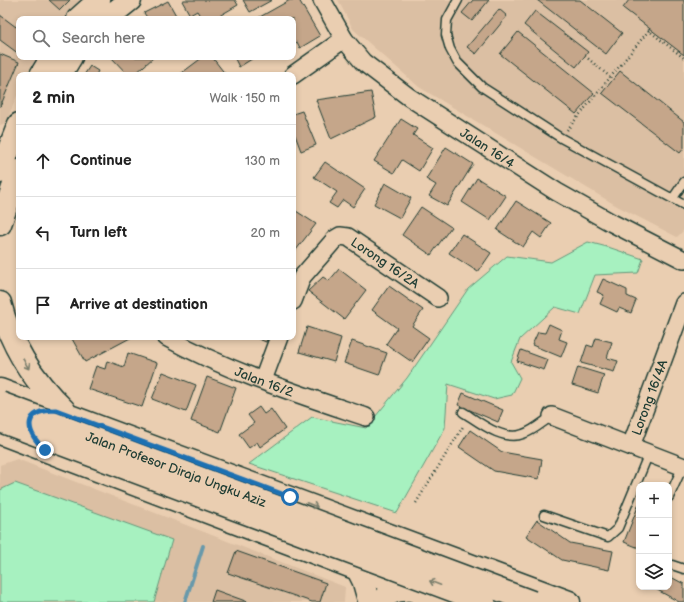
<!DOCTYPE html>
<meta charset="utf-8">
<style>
body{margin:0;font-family:"Balsamiq Sans",sans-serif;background:#f2f2f2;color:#222}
.controls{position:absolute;right:12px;bottom:12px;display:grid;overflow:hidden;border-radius:8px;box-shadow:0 2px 6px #0003}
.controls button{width:36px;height:36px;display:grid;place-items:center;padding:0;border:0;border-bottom:1px solid #e0e0e0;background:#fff;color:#222;font:20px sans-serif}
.stop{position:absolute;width:12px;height:12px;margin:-9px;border:3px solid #1f6fb2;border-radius:50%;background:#fff}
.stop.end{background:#1f6fb2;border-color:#fff;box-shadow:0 1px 4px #0008}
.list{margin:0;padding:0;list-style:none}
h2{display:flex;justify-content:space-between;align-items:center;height:52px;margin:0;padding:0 16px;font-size:17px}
h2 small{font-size:13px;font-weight:400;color:#767676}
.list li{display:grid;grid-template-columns:26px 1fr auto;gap:12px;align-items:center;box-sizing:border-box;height:72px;padding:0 16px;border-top:1px solid #e0e0e0}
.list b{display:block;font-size:15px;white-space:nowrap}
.list em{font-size:13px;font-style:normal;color:#767676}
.icon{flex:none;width:22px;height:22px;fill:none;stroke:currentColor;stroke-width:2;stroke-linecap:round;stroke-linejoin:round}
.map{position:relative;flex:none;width:684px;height:602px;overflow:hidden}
.search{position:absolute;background:#fff;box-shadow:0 2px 6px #0003;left:16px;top:16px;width:280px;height:44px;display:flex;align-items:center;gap:10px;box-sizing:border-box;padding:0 14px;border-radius:8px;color:#767676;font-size:15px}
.panel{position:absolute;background:#fff;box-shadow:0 2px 6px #0003;left:16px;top:72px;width:280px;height:268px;border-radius:8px}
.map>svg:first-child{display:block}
</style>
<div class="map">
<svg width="684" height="602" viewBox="0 0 684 602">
<rect width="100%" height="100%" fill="#eaceb1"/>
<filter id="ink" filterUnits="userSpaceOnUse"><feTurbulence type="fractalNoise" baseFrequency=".025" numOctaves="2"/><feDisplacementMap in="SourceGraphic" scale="8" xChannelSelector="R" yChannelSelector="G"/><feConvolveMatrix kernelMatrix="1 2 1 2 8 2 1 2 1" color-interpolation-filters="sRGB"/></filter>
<g filter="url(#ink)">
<path fill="#dbbfa3" d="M0 0H84L63 19H19V57H37L26 75H19V91L6 123 0 125Z
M338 0H684V230L677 237 617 206 419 87 353 29Z
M17 459 345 587 344 602H0V465Z"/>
<path fill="#a7f1c0" stroke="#63977a" d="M588 242 611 248 643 259 638 273 595 275 580 314 555 307 520 339 511 362 520 378 512 395 494 399 448 384 445 428 397 513 249 464 312 417 366 428 407 378 468 289 507 256 551 262Z
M15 483 172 540 154 602H0V490Z"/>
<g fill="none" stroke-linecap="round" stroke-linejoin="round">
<path stroke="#6899ab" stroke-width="4" d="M185 602 203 546"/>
</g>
<path fill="#c5a68a" stroke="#1f3d34" d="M49 0H70L60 10Z
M184 0H235L238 5 214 19H202L197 11 190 15 182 1Z
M243 0H272L250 12Z
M290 0H299L320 36 300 48 297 42 293 44V19L258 18Z
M473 0H489L472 21 462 13Z
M537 0H580L622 33 606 54Z
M629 0H684V55L623 8Z
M168 1 178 19H148L144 13Z
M499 9 507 16 476 54 467 47Z
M535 11 588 52 576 67 524 25Z
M0 15 16 27 19 23V54L0 40Z
M518 32 594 93 576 114 500 54Z
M0 54 19 62 0 107Z
M111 57H154L134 75H128Z
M203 57H212L226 75H179Z
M234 57H255L239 67Z
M90 66 98 71 96 75H84Z
M620 71 684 122V148L680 153 602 93Z
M371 92 376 117 331 139 316 100Z
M302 111 316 145 301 151 295 135 293 136V114Z
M401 119 417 129 413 135 433 148 419 171 402 160 394 173 374 161Z
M446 147 473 164 447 206 429 196 436 185 426 179Z
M325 162 365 189 353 207 343 200 337 208 329 203 337 192 314 177Z
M477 178 506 196 490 220 462 202Z
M385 183 411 198 400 218 374 204Z
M516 201 551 223 541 238 533 232 523 247 497 230Z
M421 207 451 227 431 255 402 235Z
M293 209 316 224 293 254Z
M462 234 491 253 478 272 449 253Z
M339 269 366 290 344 319 308 291 323 277 329 281Z
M603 279 627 290V296L636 300 631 313 619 308 617 312 600 304 604 295 597 292Z
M389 286 423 310 412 326 429 338 412 362 386 344 397 328 372 310Z
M549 324 562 330 559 339 567 342 561 357 532 345 538 332 545 333Z
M307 327 341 338 334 362 299 352Z
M71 337H132L85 362Z
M254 337H268L266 342Z
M596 338 612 342 607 358 618 361 614 372 581 363 587 345 593 347Z
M352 341 387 353 379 375 344 363Z
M521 350 548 360 544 370 517 361Z
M128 353 157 363 142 407 88 389 96 366 105 369 107 361 124 367Z
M578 367 604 375 598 393 572 385Z
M163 372 196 385 186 412 152 399Z
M207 377 236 388 220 432 191 421Z
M463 393 503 410 498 422 458 405Z
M259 407 264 414 271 409 285 429 260 447 257 442 249 448 239 434 254 423 248 415Z
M470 430 502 452 542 459 539 479 494 471 459 447Z
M639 504V548L624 542Z
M537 520 570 543 613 551 609 570 562 560 526 536Z
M236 551 326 583 320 602H312L228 573Z
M669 576 684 584V602H679L652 587H669Z
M215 590 248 602H211Z"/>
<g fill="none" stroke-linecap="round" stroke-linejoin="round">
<defs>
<path id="service" d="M458 0 447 20 446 35 450 49 457 62 482 87 561 138 684 205
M673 198 684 182
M463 412C479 422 503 442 523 434 533 431 543 422 552 416
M669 497 683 466
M544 515 608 537 618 528 649 453
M669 564 684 569"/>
<g id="minor">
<path id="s1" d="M322 0 344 39 363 62 409 97 557 192 612 223 684 260"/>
<path d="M293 75 344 39"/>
<path id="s2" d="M293 301 302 277 335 239 340 236 348 237 438 298"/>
<path id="s3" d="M166 337C229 372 298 394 366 417"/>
<path d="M263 380 279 337"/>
<path d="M552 416 684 467"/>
<path id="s4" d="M631 446 684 303"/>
</g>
<path id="tertiary" d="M357 569 363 581 369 602
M380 602C389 592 398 590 412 590"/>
<path id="secondary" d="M78 19 99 0
M106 19 130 0
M41 75 52 57
M60 75 71 57
M0 172 19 124
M0 224 19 171"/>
<path id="primary" d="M0 303C10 344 34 381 64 410
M0 390 569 602
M0 433 444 602"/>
</defs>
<use href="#service" stroke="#1f3d34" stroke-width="11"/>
<use href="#minor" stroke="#1f3d34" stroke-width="20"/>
<use href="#tertiary" stroke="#1f3d34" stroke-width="24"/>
<use href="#secondary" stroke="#1f3d34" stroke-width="25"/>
<use href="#primary" stroke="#1f3d34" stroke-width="25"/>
<path stroke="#1f3d34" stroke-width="2.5" stroke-dasharray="1 3" stroke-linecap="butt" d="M648 30 684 58
M585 56 610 77
M567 130 650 29
M416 503 464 425"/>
<use href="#service" stroke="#eaceb1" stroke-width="8"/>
<use href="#minor" stroke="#eaceb1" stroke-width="17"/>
<use href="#tertiary" stroke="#eaceb1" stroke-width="21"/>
<use href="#secondary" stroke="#eaceb1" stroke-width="22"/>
<use href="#primary" stroke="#eaceb1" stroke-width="22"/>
<defs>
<g id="primary-bridge">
<path id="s5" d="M0 403 532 602"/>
<path d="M0 421 484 602"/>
</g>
</defs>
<use href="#primary-bridge" stroke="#1f3d34" stroke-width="25" stroke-linecap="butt"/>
<use href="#primary-bridge" stroke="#eaceb1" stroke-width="22"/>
</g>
<defs><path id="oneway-shaft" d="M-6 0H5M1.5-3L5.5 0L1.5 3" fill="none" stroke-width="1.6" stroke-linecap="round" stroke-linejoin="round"/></defs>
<g stroke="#7a7e6c">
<use href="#oneway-shaft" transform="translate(26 364) rotate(60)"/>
<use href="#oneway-shaft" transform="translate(312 505) rotate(21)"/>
<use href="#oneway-shaft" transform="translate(435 583) rotate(-159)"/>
</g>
</g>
<g fill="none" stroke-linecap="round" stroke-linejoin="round" filter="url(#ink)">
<path stroke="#1f6fb2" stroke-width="5" d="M45 450C24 430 23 410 56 410L290 497"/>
</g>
<g text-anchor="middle" stroke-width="4" stroke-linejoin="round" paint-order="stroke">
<g font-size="13" fill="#1f3d34" stroke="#eaceb1">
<text dy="5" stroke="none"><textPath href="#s1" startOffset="226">Jalan 16/4</textPath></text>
<text dy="5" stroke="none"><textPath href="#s2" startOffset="135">Lorong 16/2A</textPath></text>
<text dy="5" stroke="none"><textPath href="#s3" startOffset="108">Jalan 16/2</textPath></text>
<text dy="5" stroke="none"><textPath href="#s4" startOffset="52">Lorong 16/4A</textPath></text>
<text dy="5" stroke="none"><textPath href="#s5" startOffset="188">Jalan Profesor Diraja Ungku Aziz</textPath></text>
</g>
</g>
</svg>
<div class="controls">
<button>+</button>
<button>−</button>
<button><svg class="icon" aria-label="layers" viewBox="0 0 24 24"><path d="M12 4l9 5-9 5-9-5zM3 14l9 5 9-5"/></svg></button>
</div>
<div class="stop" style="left:290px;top:497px"></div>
<div class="stop end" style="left:45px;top:450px"></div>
<div class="search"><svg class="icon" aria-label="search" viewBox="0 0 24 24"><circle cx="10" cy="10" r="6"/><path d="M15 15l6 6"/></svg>Search here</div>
<section class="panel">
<h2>2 min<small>Walk · 150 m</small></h2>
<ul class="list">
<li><svg class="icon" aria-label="ahead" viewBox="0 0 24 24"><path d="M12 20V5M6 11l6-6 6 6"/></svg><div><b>Continue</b></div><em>130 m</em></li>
<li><svg class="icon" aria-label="left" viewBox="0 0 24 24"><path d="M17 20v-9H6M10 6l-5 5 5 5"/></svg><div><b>Turn left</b></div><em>20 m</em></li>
<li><svg class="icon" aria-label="arrive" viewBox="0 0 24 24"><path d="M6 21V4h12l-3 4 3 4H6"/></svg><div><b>Arrive at destination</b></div></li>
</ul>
</section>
</div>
